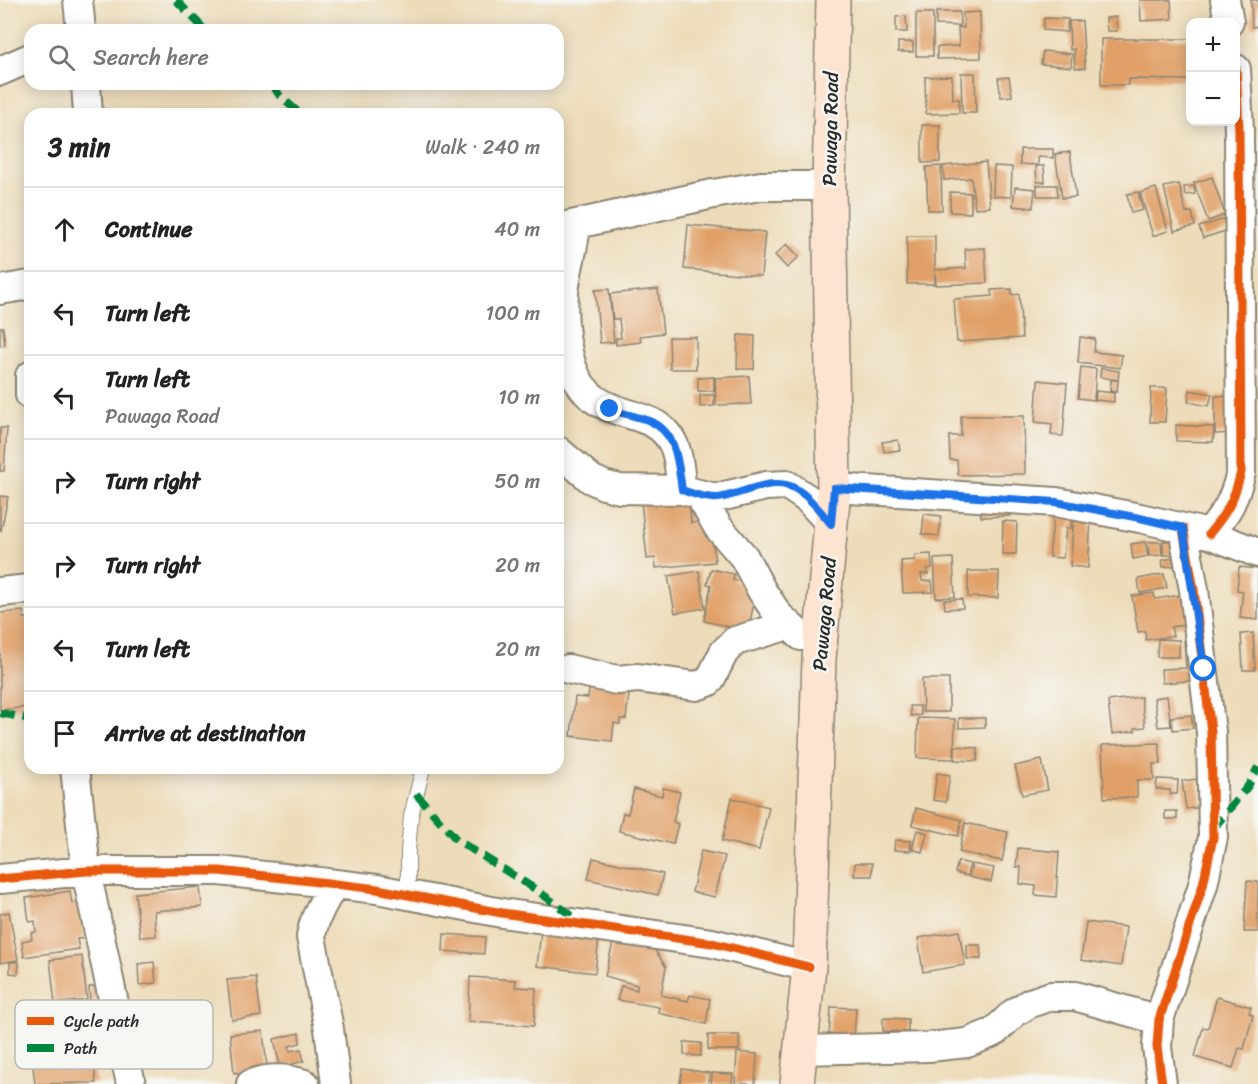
<!DOCTYPE html>
<meta charset="utf-8">
<style>
body{margin:0;font-family:Sriracha,sans-serif;background:#f6f6f6;color:#222}
.controls{position:absolute;right:18px;top:18px;display:grid;overflow:hidden;border-radius:12px;box-shadow:0 3px 15px #0003}
.controls button{width:54px;height:54px;display:grid;place-items:center;padding:0;border:0;border-bottom:2px solid #e0e0e0;background:#fff;color:#222;font:30px sans-serif}
.stop{position:absolute;width:18px;height:18px;margin:-14px;border:4px solid #1a73e8;border-radius:50%;background:#fff}
.stop.end{background:#1a73e8;border-color:#fff;box-shadow:0 2px 6px #0008}
.list{margin:0;padding:0;list-style:none}
h2{display:flex;justify-content:space-between;align-items:center;height:78px;margin:0;padding:0 24px;font-size:26px}
h2 small{font-size:20px;font-weight:400;color:#767676}
.list li{display:grid;grid-template-columns:39px 1fr auto;gap:18px;align-items:center;box-sizing:border-box;height:84px;padding:0 24px;border-top:2px solid #e0e0e0}
.list b{display:block;font-size:22px;white-space:nowrap}
.list p{margin:0;font-size:20px;white-space:nowrap;color:#767676}
.list em{font-size:20px;font-style:normal;color:#767676}
.icon{flex:none;width:33px;height:33px;fill:none;stroke:currentColor;stroke-width:2;stroke-linecap:round;stroke-linejoin:round}
.map{position:relative;flex:none;width:1258px;height:1084px;overflow:hidden}
.search{position:absolute;background:#fff;box-shadow:0 3px 15px #0003;left:24px;top:24px;width:540px;height:66px;display:flex;align-items:center;gap:15px;box-sizing:border-box;padding:0 21px;border-radius:18px;color:#767676;font-size:22px}
.panel{position:absolute;background:#fff;box-shadow:0 3px 15px #0003;left:24px;top:108px;width:540px;height:666px;border-radius:18px}
.map>svg:first-child{display:block}
</style>
<div class="map">
<svg width="1258" height="1084" viewBox="0 0 1258 1084">
<rect width="100%" height="100%" fill="#f6f6f2"/>
<filter id="ink" filterUnits="userSpaceOnUse"><feTurbulence type="fractalNoise" baseFrequency=".0167" numOctaves="2"/><feDisplacementMap in="SourceGraphic" scale="12" xChannelSelector="R" yChannelSelector="G"/><feConvolveMatrix kernelMatrix="1 2 1 2 8 2 1 2 1" color-interpolation-filters="sRGB"/></filter>
<filter id="wash" filterUnits="userSpaceOnUse"><feTurbulence type="fractalNoise" baseFrequency=".008" numOctaves="4" result="noise"/><feDisplacementMap in="SourceGraphic" scale="24" xChannelSelector="R" yChannelSelector="G"/><feGaussianBlur stdDeviation="1.35" result="paint"/><feColorMatrix in="noise" values="0 0 0 0 0 0 0 0 0 0 0 0 0 0 0 0 0 1.4 0 .05"/><feComposite in="paint" operator="in"/></filter>
<g filter="url(#wash)">
<rect width="100%" height="100%" fill="#eddcb9"/>
<g id="blocks">
<path fill="#e1a067" d="M1140 0H1171L1172 19 1141 21Z
M1251 0H1258V26L1252 27Z
M936 12H960V26L936 25Z
M980 12 981 58 937 59V47L959 46 958 27 964 28 963 13Z
M916 13H933V56H916Z
M906 16 907 32H896V17Z
M1116 17 1117 31H1107L1106 18Z
M1044 18 1068 19 1067 32 1043 30Z
M1069 21H1082L1085 68H1075L1074 49 1070 50Z
M1101 39H1190V80L1128 79V85H1101Z
M898 42H913V52H898Z
M1043 51 1072 54 1071 67 1041 64Z
M961 73H975L976 113H962Z
M952 76 953 99H959V113L926 114 925 77Z
M1009 77 1012 96 1001 97 998 78Z
M922 125H940V162L922 163Z
M1020 149H1053V158L1038 157V165L1020 164Z
M1070 152 1076 197 1062 198 1055 154Z
M986 162 990 207 975 208 971 178 944 180 943 166Z
M941 166 942 210H928L926 167Z
M994 166 1012 167 1011 197 993 196Z
M1036 166H1044L1045 182H1037Z
M1212 177 1225 215 1208 221 1194 183Z
M1179 184 1186 213 1192 212 1195 226 1174 231 1164 187Z
M1037 185H1057L1058 196H1037Z
M1194 186 1195 194 1185 195 1184 187Z
M1015 187 1035 189 1033 208 1013 206Z
M1156 188 1168 231 1153 236 1140 193Z
M950 192 971 193V213L950 212Z
M1138 192 1143 210 1131 213 1127 194Z
M1228 218 1232 229 1203 238 1199 227Z
M688 225 765 232 761 276 684 269Z
M907 236H935V284H907Z
M787 244 799 257 787 268 775 255Z
M985 248 987 283 936 285 935 270 966 268 965 249Z
M609 289 614 342 600 343 595 290Z
M658 289 663 333 640 336 641 342 616 345V338H621L619 319H613L610 294Z
M1012 289V295L1019 294 1022 338 957 342 954 299 992 296 991 290Z
M0 327H3L5 345 0 346Z
M738 335 755 336 754 369H737Z
M669 337H696V369H670Z
M1080 337 1095 339 1094 352 1122 355 1120 368 1078 363Z
M1081 367 1096 369 1094 400 1078 398Z
M1101 368 1119 371 1117 392 1110 391 1111 380H1118L1100 377Z
M749 376 751 404 716 405 715 378Z
M714 377V391H698V378Z
M1038 380 1067 383 1063 436 1051 435 1052 424 1035 422Z
M1151 388H1167L1165 422H1150Z
M1190 390 1212 394 1209 406 1188 402Z
M1096 391 1114 393V402L1095 400Z
M700 395H714V406L700 407Z
M1215 396H1231L1232 433 1215 434Z
M961 416H1024L1025 474 958 475 957 460H950L949 436H961Z
M1176 425 1214 427 1213 442 1176 441Z
M0 428H7L4 471H0Z
M898 440 900 450 884 452 882 442Z
M639 482 709 507 690 509 691 523 710 521 715 562 656 568 655 558 647 559Z
M0 496 8 497 1 531H0Z
M1009 505 1010 516 981 517V506Z
M924 514 941 516 939 536 922 534Z
M1054 514 1072 516 1071 528H1066L1063 558 1049 557Z
M1074 517 1091 519 1088 568 1070 566Z
M1003 521 1017 522 1016 554H1002Z
M1163 541H1174V555H1163Z
M1145 542 1148 556 1133 559 1131 544Z
M1148 542H1161L1162 555 1149 556Z
M931 554 932 568 927 569 928 574H921L922 581H932L933 592 903 593 901 561 915 560V555Z
M953 558 955 597 936 598 934 559Z
M1173 558 1174 566 1163 567 1162 560Z
M1239 567 1258 569V620L1240 618 1243 591 1237 590Z
M711 569 734 574 733 580 747 583 757 589 748 631 704 621 711 585 707 584Z
M699 571 705 608 675 613 668 576Z
M968 571H999L998 598 968 597Z
M1164 574 1167 588 1140 593 1138 579Z
M1154 593 1155 599 1187 594 1192 624 1171 627 1173 636 1146 640 1145 631 1138 632 1132 596Z
M962 599 963 608 945 609 944 600Z
M23 611 24 618H30V707L0 710V613Z
M1253 633 1255 670H1243L1241 634Z
M1158 639 1179 640V657H1157Z
M1197 640 1200 680 1162 683 1161 669 1186 668 1184 641Z
M922 679H949V712H923Z
M590 682 630 686 626 719H620V724L614 723 612 741 571 736 575 697 588 698Z
M1167 696 1171 726 1158 727 1154 698Z
M1141 697 1145 727 1135 728V731L1112 734 1108 701Z
M910 706H920L921 715 911 716Z
M1191 715 1193 728 1173 730 1171 717Z
M918 718 955 719 954 759 917 758Z
M959 718H985V727L959 728Z
M1159 743 1161 764H1153L1154 780H1137V797L1104 798 1102 745Z
M955 746 978 748 977 761 955 760Z
M1042 760 1048 790 1022 795 1015 766Z
M937 773 950 775 946 802 933 800Z
M1157 779 1178 780 1177 794H1170V790L1156 789Z
M1197 779 1202 807 1186 809 1182 781Z
M663 788 680 792 673 822 678 824 673 844 619 831 623 813 628 814 634 789 662 796Z
M732 798 769 807 759 850 722 841Z
M916 808 962 820 958 836 912 825Z
M1165 811H1177V819H1165Z
M965 823 1008 832 1002 861 959 852Z
M917 830 927 833 922 852 912 849Z
M895 840 911 841 910 851 894 850Z
M1018 848 1059 852 1056 897 1035 895 1036 886 1020 884 1021 867H1016Z
M701 851 725 856 715 897 692 892Z
M593 858 663 874 658 895 588 879Z
M958 861 970 864 967 876 955 873Z
M855 863H872V876H854Z
M972 864 994 868 991 882 969 877Z
M1247 881 1258 882V932H1244Z
M200 887 202 907 154 911 156 936 140 937 135 893Z
M70 891 72 903 80 902 85 938 77 939 79 949 24 957 22 941 32 939 31 933 36 932 35 921 29 922 26 898Z
M9 912 18 960 0 963V914Z
M1086 922 1126 927 1121 966 1081 960Z
M541 931 599 938 595 973 537 966Z
M959 931 965 965 923 972 918 938Z
M444 934 485 937 484 954 443 951Z
M613 942 655 950 666 967 661 995 688 1001 690 995 710 999 706 1024 658 1013 659 1007 617 1000 621 986 637 990V985L605 976Z
M967 945H980L981 959H967Z
M82 956 87 1000 55 1004 50 960Z
M10 962H19L18 974 10 973Z
M154 962 156 983 139 985 138 964Z
M256 977 261 1016 232 1020 227 980Z
M470 977 516 980 515 987 536 988 534 1026 468 1022Z
M106 986 107 999 90 1001 89 987Z
M1217 997 1251 1007 1249 1013 1253 1015 1244 1049 1239 1048 1233 1068 1195 1057 1203 1027 1208 1028Z
M831 1007 856 1008 854 1038 829 1037Z
M883 1018 908 1019V1032L883 1031Z
M263 1031 268 1076 246 1072 234 1073 230 1034Z
M299 1033 300 1043 289 1046 290 1051 301 1049 304 1061 280 1067 274 1039Z
M708 1035H739V1050H708Z
M91 1036 96 1083 35 1084 31 1049 47 1048 46 1040Z
M684 1042 701 1043V1056L684 1055Z
M737 1052 757 1054 755 1084H735Z
M682 1069 709 1073 708 1084H680Z
M712 1073 733 1074 732 1084H711Z"/>
</g>
</g>
<g filter="url(#ink)">
<use href="#blocks" fill-opacity="0" stroke="#8c8472" stroke-width="1.5"/>
<g fill="none" stroke-linecap="round" stroke-linejoin="round">
<defs>
<path id="lane" d="M408 894V852L411 816 423 768"/>
<path id="street" d="M78 0 81 30
M1225 0 1229 22
M0 71 30 58
M86 84 88 114
M576 225C574 248 566 270 564 293 562 317 565 345 572 367 592 424 646 404 669 437 680 451 679 473 682 490
M558 228 713 194 761 186H829
M0 290 30 285
M30 376V395
M558 451 591 479 604 485 620 489 682 490 716 498 766 486 787 485 808 499 831 524
M834 488 1056 502 1140 518 1209 534 1258 553
M700 496 718 527 744 557 762 591 779 616 801 636
M1209 534C1227 512 1234 501 1241 472L1239 131 1236 69
M0 592 30 589
M568 669 617 680 638 678 696 686 708 682 711 678 724 652 735 641 789 625
M75 768 86 871 131 1084
M0 879 86 871H219L302 880 377 889 502 913 712 943 809 967
M334 884C324 901 314 917 311 937L329 1029 336 1084
M801 1050 929 1047 967 1043 994 1032 1014 1013 1030 1003 1051 996H1075L1159 1020
M251 1084C269 1077 287 1078 305 1084
M1162 1084 1157 1047 1159 1020 1203 885 1213 837 1211 732 1194 590 1183 528"/>
<path id="secondary" d="M797 1084 809 967 819 659 834 488 829 186 833 0"/>
</defs>
<use href="#lane" stroke="#8c8472" stroke-width="16"/>
<use href="#street" stroke="#8c8472" stroke-width="32"/>
<use href="#secondary" stroke="#8c8472" stroke-width="36"/>
<use href="#lane" stroke="#fff" stroke-width="14"/>
<use href="#street" stroke="#fff" stroke-width="28"/>
<use href="#secondary" stroke="#fde4d1" stroke-width="33"/>
<path stroke="#00873e" stroke-width="8" stroke-dasharray="15 8" stroke-linecap="butt" d="M176 0 205 30
M272 84 280 96 300 114
M0 713 30 719
M416 794 457 840 538 891 582 923
M1213 829 1248 786 1258 767"/>
<defs>
<path id="cycleway" d="M1209 534C1227 512 1234 501 1241 472L1239 131 1236 69
M0 879 86 871H219L302 880 377 889 502 913 712 943 809 967
M1162 1084 1157 1047 1159 1020 1203 885 1213 837 1211 732 1194 590 1183 528"/>
</defs>
<use href="#cycleway" stroke="#f6f6f2" stroke-width="13"/>
<use href="#cycleway" stroke="#e8590c" stroke-width="9"/>
</g>
</g>
<g fill="none" stroke-linecap="round" stroke-linejoin="round" filter="url(#ink)">
<path stroke="#1a73e8" stroke-width="8" d="M610 409C623 414 637 416 650 421 678 433 678 464 682 490 693 494 706 499 718 498 740 495 764 480 786 485 804 489 820 511 831 524L834 488 1056 502 1140 518 1183 528 1204 669"/>
</g>
<g text-anchor="middle" stroke-width="5" stroke-linejoin="round" paint-order="stroke">
<g font-size="20" fill="#2b2b2b" stroke="#f6f6f2">
<text transform="translate(830 129) rotate(-89)" y="7">Pawaga Road</text>
<text transform="translate(824 614) rotate(-85)" y="7">Pawaga Road</text>
</g>
</g>
<rect x="15" y="1000" width="198" height="69" rx="9" fill="#f6f6f2" stroke="#b9b9b6" stroke-width="1.5"/>
<rect x="27" y="1017" width="27" height="8" fill="#e8590c"/>
<rect x="27" y="1044" width="27" height="8" fill="#00873e"/>
<g font-size="16" fill="#2b2b2b">
<text x="64" y="1027">Cycle path</text>
<text x="64" y="1054">Path</text>
</g>
</svg>
<div class="controls">
<button>+</button>
<button>−</button>
</div>
<div class="stop" style="left:1204px;top:669px"></div>
<div class="stop end" style="left:610px;top:409px"></div>
<div class="search"><svg class="icon" aria-label="search" viewBox="0 0 24 24"><circle cx="10" cy="10" r="6"/><path d="M15 15l6 6"/></svg>Search here</div>
<section class="panel">
<h2>3 min<small>Walk · 240 m</small></h2>
<ul class="list">
<li><svg class="icon" aria-label="ahead" viewBox="0 0 24 24"><path d="M12 20V5M6 11l6-6 6 6"/></svg><div><b>Continue</b></div><em>40 m</em></li>
<li><svg class="icon" aria-label="left" viewBox="0 0 24 24"><path d="M17 20v-9H6M10 6l-5 5 5 5"/></svg><div><b>Turn left</b></div><em>100 m</em></li>
<li><svg class="icon" aria-label="left" viewBox="0 0 24 24"><path d="M17 20v-9H6M10 6l-5 5 5 5"/></svg><div><b>Turn left</b><p>Pawaga Road</p></div><em>10 m</em></li>
<li><svg class="icon" aria-label="right" viewBox="0 0 24 24"><path d="M7 20v-9h11M14 6l5 5-5 5"/></svg><div><b>Turn right</b></div><em>50 m</em></li>
<li><svg class="icon" aria-label="right" viewBox="0 0 24 24"><path d="M7 20v-9h11M14 6l5 5-5 5"/></svg><div><b>Turn right</b></div><em>20 m</em></li>
<li><svg class="icon" aria-label="left" viewBox="0 0 24 24"><path d="M17 20v-9H6M10 6l-5 5 5 5"/></svg><div><b>Turn left</b></div><em>20 m</em></li>
<li><svg class="icon" aria-label="arrive" viewBox="0 0 24 24"><path d="M6 21V4h12l-3 4 3 4H6"/></svg><div><b>Arrive at destination</b></div></li>
</ul>
</section>
</div>
